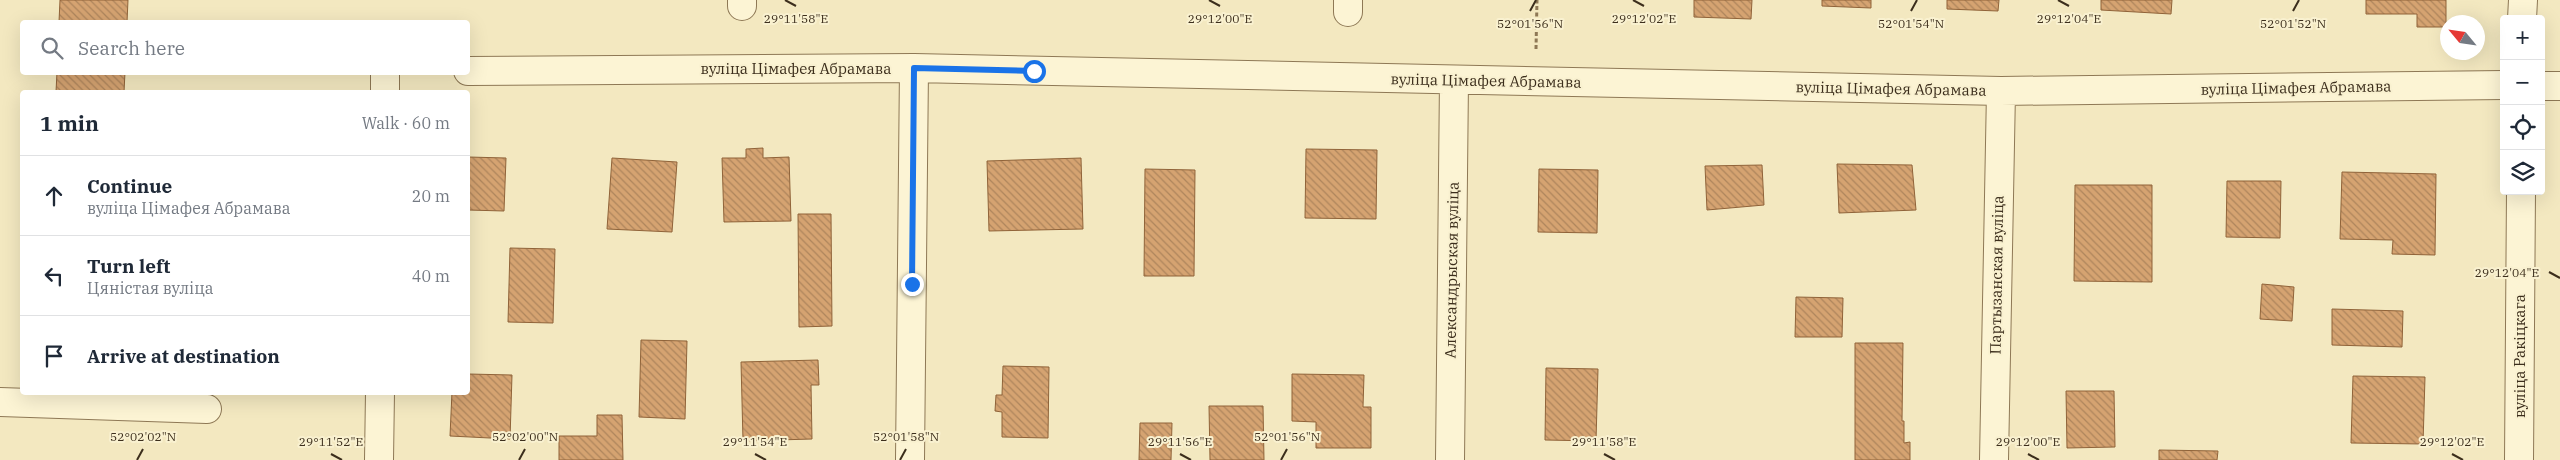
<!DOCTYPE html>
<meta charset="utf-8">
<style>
body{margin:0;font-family:"IBM Plex Serif",serif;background:#f6f6f7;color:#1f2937}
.controls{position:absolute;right:15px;top:15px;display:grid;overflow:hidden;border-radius:5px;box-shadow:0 5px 20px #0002}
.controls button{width:45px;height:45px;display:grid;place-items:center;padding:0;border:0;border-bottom:1px solid #e0e1e3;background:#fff;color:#1f2937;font:25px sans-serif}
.compass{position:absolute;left:2440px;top:15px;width:45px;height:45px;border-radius:50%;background:#fff;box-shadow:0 5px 20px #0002;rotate:299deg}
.stop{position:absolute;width:15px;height:15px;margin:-11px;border:4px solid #1a73e8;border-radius:50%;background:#fff}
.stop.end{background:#1a73e8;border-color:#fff;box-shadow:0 1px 5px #0008}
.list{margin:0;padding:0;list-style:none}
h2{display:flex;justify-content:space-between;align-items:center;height:65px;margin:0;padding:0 20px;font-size:21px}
h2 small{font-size:16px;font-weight:400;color:#747a83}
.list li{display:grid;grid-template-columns:32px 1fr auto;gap:15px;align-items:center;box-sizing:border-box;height:80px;padding:0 20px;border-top:1px solid #e0e1e3}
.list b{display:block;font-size:19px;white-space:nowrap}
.list p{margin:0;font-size:16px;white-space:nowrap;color:#747a83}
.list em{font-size:16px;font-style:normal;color:#747a83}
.icon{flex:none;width:28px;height:28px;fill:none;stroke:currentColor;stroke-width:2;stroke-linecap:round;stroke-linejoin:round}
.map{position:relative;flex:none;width:2560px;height:460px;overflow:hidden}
.search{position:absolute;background:#fff;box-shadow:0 5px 20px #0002;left:20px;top:20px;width:450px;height:55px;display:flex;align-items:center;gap:12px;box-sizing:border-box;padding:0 18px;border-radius:5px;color:#747a83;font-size:19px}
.panel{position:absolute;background:#fff;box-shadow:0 5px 20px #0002;left:20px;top:90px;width:450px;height:305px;border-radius:5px}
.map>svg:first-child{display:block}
</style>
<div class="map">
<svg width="2560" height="460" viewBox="0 0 2560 460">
<defs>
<pattern id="building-back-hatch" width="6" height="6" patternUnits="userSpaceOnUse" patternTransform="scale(1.25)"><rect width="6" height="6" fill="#d5a371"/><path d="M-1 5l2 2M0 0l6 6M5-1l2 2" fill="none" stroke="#ae855c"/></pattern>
</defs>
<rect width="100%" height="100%" fill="#f3e8c0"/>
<path fill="url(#building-back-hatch)" stroke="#906339" d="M60 0H128L127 22H59Z
M1694 0H1752L1751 19 1694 17Z
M1822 0H1871V8L1822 6Z
M1947 0H1999L1998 11 1947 9Z
M2101 0H2172L2171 14 2101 10Z
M2366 0H2446V27H2417V14H2366Z
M57 72H125L124 92H56Z
M763 148V158L789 157 791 221 724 222 722 158H746V149Z
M1306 149 1377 150 1376 219 1305 218Z
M468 157 506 158 504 211 468 210Z
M612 158 677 162 672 232 607 229Z
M1081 158 1083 229 989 231 987 161Z
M1837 164 1912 165 1916 210 1839 213Z
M1762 165 1764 205 1707 210 1705 166Z
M1145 169 1195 170 1194 276H1144Z
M1539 169 1598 170 1597 233 1538 232Z
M2342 172 2436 174 2435 255 2392 254 2393 240 2340 239Z
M2227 181H2281L2280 238 2226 237Z
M2075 185H2152V282L2074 281Z
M798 214H831L832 326 799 327Z
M510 248 555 249 553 323 508 322Z
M2262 284 2294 287 2292 321 2260 319Z
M1796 297 1843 298 1842 337H1795Z
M2332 309 2403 311 2402 347 2332 345Z
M641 340 687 341 685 419 639 417Z
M1855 343H1903L1902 421H1904V443L1910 442V460H1855Z
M818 360 819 385H811L812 439 743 441 741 362Z
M1003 366 1049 367 1048 438 1002 437V412L995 411 996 395H1002Z
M1546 368 1598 369 1596 441 1545 440Z
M468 374 512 375 510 439 450 436 452 392H468Z
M1292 374 1364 375 1363 407H1371V448H1316V422L1292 421Z
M2353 376 2425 377 2423 444 2351 443Z
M2066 391H2114L2115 447 2067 448Z
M1209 406H1263L1264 460H1210Z
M597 415H622L623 460H559V436H597Z
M1140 423H1172L1171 460H1139Z
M2159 450 2218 451 2217 460H2159Z"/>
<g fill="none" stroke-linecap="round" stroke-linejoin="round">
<defs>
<path id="minor" d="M742 6V0
M1348 12V0
M2522 19 2523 0
M468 71 914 68 2001 91 2504 85
M2541 86H2560
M385 92V72
M0 402 207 409
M379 460 380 392
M910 460 914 68
M1450 460 1454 80
M1994 460 2001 91
M2519 460 2521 191"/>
</defs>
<use href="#minor" stroke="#8e7855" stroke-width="30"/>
<path stroke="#8e7855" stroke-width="3" stroke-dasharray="4 2.5" stroke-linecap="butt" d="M1536 49 1537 0"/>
<use href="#minor" stroke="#fcf4d4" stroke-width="28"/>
</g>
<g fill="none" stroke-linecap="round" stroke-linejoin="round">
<path stroke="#1a73e8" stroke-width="6" d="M912 284 914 68 1034 71"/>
</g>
<path fill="none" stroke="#3c2e1c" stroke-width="2" d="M785 0 796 6M1209 0 1220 6M1633 0 1644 6M2058 0 2069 6M1530 11 1536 0M1911 11 1917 0M2293 11 2299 0M2549 272 2560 278M331 454 342 460M755 454 766 460M1180 454 1191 460M1604 454 1615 460M2028 454 2039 460M2452 454 2463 460M137 460 143 449M519 460 525 449M900 460 906 449M1281 460 1287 449"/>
<g text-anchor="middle" stroke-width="4" stroke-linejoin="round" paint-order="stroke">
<g font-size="15" fill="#3c2e1c" stroke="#f9f1d0">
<text x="796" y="74">вуліца Цімафея Абрамава</text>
<text transform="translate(1486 81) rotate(1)" y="5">вуліца Цімафея Абрамава</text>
<text transform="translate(2296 88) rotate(-1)" y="5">вуліца Цімафея Абрамава</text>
<text transform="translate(1891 89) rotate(1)" y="5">вуліца Цімафея Абрамава</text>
<text transform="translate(1452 270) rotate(-89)" y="5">Александрыская вуліца</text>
<text transform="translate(1997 275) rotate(-89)" y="5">Партызанская вуліца</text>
<text transform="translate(2520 356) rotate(-90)" y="5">вуліца Ракіцкага</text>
</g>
</g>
<g font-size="12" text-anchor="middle" fill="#3c2e1c" stroke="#f9f1d0" stroke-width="4" stroke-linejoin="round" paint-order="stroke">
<text x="796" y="23">29°11'58"E</text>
<text x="1220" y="23">29°12'00"E</text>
<text x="1644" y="23">29°12'02"E</text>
<text x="2069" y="23">29°12'04"E</text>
<text x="1530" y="28">52°01'56"N</text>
<text x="1911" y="28">52°01'54"N</text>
<text x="2293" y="28">52°01'52"N</text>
<text x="2507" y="277">29°12'04"E</text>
<text x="143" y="441">52°02'02"N</text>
<text x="525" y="441">52°02'00"N</text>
<text x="906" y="441">52°01'58"N</text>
<text x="1287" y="441">52°01'56"N</text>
<text x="331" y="446">29°11'52"E</text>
<text x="755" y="446">29°11'54"E</text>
<text x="1180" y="446">29°11'56"E</text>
<text x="1604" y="446">29°11'58"E</text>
<text x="2028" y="446">29°12'00"E</text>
<text x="2452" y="446">29°12'02"E</text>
</g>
</svg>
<div class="controls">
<button>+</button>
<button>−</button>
<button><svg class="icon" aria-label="locate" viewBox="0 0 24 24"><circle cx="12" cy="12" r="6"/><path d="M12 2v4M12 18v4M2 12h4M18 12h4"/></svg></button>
<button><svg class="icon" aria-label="layers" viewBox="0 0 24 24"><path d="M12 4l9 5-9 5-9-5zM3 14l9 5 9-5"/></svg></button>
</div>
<svg class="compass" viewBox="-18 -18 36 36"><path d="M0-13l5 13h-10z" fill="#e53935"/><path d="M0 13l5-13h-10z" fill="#747a83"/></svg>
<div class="stop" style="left:1034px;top:71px"></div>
<div class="stop end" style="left:912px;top:284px"></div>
<div class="search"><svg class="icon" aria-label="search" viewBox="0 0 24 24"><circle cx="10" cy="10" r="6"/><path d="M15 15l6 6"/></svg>Search here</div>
<section class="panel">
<h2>1 min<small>Walk · 60 m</small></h2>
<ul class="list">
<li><svg class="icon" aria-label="ahead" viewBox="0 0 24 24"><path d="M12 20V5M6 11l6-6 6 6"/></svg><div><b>Continue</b><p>вуліца Цімафея Абрамава</p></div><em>20 m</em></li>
<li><svg class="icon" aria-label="left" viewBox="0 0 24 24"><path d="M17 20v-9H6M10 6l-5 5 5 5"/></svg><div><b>Turn left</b><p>Цяністая вуліца</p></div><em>40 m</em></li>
<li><svg class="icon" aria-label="arrive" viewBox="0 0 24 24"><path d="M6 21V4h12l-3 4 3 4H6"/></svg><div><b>Arrive at destination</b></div></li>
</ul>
</section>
</div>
